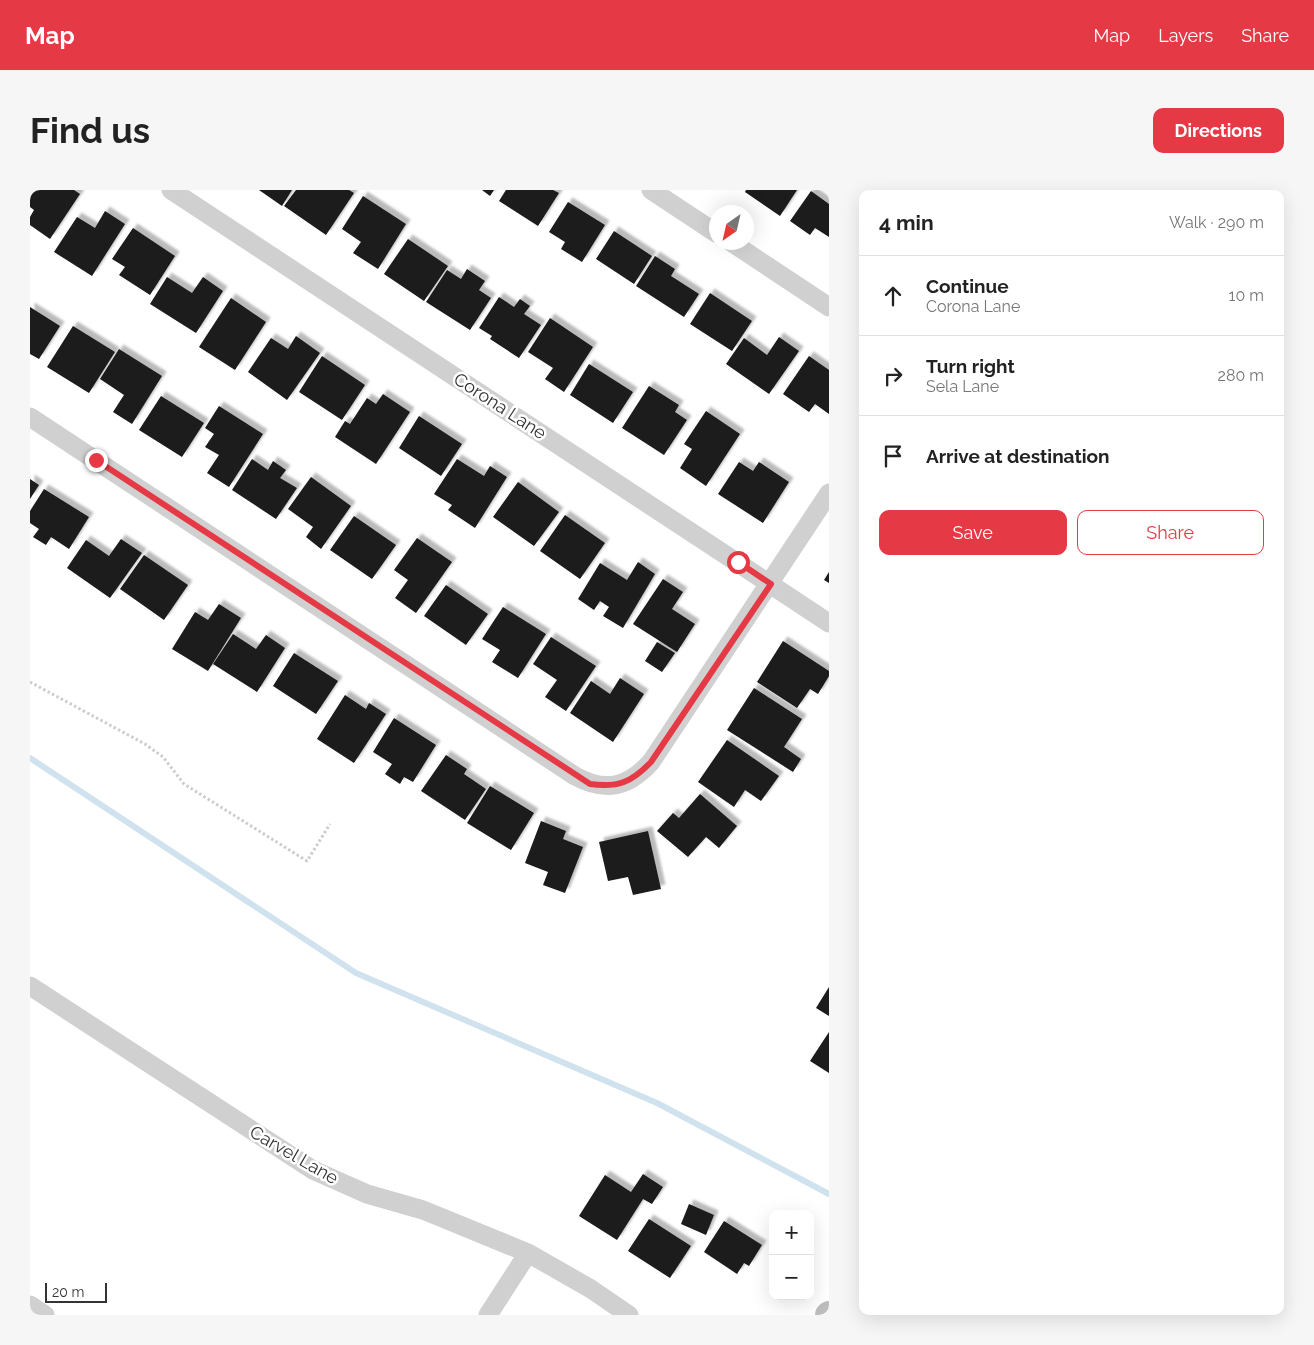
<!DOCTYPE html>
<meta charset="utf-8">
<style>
body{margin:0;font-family:Raleway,sans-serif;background:#f6f6f6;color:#222}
.controls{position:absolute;right:15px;bottom:15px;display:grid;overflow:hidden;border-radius:10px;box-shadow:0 5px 20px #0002}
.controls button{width:45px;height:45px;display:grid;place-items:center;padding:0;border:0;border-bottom:1px solid #e0e0e0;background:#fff;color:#222;font:25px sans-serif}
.compass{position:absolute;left:679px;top:15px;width:45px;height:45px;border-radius:50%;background:#fff;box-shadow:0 5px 20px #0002;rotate:214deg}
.scale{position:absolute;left:15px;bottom:12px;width:62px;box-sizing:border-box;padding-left:5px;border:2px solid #333;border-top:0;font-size:14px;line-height:18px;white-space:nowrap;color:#333;-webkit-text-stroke:4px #fff;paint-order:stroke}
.stop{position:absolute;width:15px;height:15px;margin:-11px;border:4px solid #e63946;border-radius:50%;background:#fff}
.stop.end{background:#e63946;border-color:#fff;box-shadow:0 1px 5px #0008}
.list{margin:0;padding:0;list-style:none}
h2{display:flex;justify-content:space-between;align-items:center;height:65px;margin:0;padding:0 20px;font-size:21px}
h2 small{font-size:16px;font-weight:400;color:#767676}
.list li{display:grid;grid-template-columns:32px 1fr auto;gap:15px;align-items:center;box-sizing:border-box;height:80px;padding:0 20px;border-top:1px solid #e0e0e0}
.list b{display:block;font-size:19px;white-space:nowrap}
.list p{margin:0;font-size:16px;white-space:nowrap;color:#767676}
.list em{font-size:16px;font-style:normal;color:#767676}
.actions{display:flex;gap:10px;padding:15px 20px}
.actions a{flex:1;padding:11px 0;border:1px solid #e63946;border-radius:10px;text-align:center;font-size:18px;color:#e63946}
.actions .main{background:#e63946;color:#fff}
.icon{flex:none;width:28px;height:28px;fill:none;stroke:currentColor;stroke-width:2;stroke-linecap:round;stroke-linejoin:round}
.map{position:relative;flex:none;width:799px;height:1125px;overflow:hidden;border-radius:10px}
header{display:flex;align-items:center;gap:30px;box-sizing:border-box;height:70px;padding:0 25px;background:#e63946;color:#fff}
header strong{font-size:24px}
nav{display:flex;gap:28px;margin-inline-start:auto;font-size:18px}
.intro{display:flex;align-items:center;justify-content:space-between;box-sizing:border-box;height:120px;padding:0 30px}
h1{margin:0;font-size:35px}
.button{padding:12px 22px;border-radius:10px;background:#e63946;color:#fff;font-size:18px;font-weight:700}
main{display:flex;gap:30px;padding:0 30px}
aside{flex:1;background:#fff;border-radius:10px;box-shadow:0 5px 20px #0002}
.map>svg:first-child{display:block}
</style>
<header>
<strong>Map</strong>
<nav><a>Map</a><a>Layers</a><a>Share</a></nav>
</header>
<div class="intro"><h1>Find us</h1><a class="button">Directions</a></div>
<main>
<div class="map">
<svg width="799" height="1125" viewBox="0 0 799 1125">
<defs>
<filter id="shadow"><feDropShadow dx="4.5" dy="-4.5" stdDeviation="1" flood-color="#0004"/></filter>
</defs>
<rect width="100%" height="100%" fill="#fff"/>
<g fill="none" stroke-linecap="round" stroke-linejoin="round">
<path stroke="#cfe2ee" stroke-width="6" d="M0 568 326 783 627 913 799 1004"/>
</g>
<path fill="#1a1a1a" filter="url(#shadow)" d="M0 0H44L50 4 20 49 0 35V27L4 20 0 17Z
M229 0H262L252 16Z
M266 0H319L324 3 296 45 254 16Z
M452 0H464L460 6Z
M476 0H523L529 3 508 36 469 11Z
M716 0H767L750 26 715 2Z
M781 1 799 14V47L785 38 780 45 760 31Z
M333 6 376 34 348 79 323 63 331 52 312 39Z
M538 12 575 35 552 72 531 59 535 52 519 42Z
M75 21 95 34 62 86 24 62 47 27 65 38Z
M103 38 145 66 120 105 89 85 95 77 82 69Z
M584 41 622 66 604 94 566 69Z
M378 49 418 76 394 111 354 84Z
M625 66 645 79 641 86 669 104 654 127 606 96Z
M437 79 455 91 449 100 461 108 440 140 396 112 417 80 431 89Z
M137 87 162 103 173 87 193 101 166 143 120 114Z
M680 103 722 131 702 161 660 134Z
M469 107 484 117 490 109 500 116 494 124 511 135 489 168 460 149 462 146 449 138Z
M201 108 236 132 205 180 169 157Z
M0 117 30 136 9 169 0 164Z
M520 128 563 157 534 202 515 189 523 178 498 162Z
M43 136 85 162 59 203 17 177Z
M266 146 290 163 257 210 218 182 241 148 258 159Z
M749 147 769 161 739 204 696 174 714 148 737 165Z
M89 159 132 186 102 234 83 222 94 205 70 189Z
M292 166 335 195 312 230 269 202Z
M779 166 799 180V224L785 214 779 222 753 204Z
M559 174 603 202 583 233 540 205Z
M619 196 649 215 645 222 657 230 634 265 592 238Z
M353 204 380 222 346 274 305 247 315 231 320 234 337 208 346 214Z
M131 206 174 233 152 267 109 240Z
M189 216 233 244 199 297 177 283 189 265 175 257 184 244 175 238Z
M676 221 710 244 676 296 650 278 662 259 654 254Z
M389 226 432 254 411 286 369 258Z
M222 269 238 280 243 271 256 280 250 288 267 298 246 329 202 300Z
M427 269 454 286 460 276 477 287 445 338 418 320 422 315 404 304Z
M709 272 723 281 729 272 759 292 733 333 688 304Z
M281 287 321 316 291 359 276 347 283 337 258 319Z
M0 289 9 295 0 309Z
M488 292 529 322 504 356 463 327Z
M14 299 59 327 39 359 21 347 16 355 3 347 9 339 0 333V321Z
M535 325 575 353 550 389 510 361Z
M324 326 366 355 342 389 300 360Z
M387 348 422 372 386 423 365 408 378 390 364 380Z
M91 349 112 363 80 408 37 378 56 350 79 366Z
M114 365 158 395 134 430 90 399Z
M608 372 625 384 593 438 573 426 579 417 570 411 564 420 548 409 570 373 597 390Z
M799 382V393L794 390Z
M633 389 653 402 642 419 665 434 647 462 603 434Z
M416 395 458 424 436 455 394 426Z
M189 414 211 428 178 481 142 459 165 422 178 430Z
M473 417 516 444 488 488 462 472 470 460 452 449Z
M203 444 226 459 236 445 255 458 227 502 183 474Z
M521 447 566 476 536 521 515 507 527 490 503 474Z
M753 451 799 481V486L788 504 780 499 767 518 727 492Z
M627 452 645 463 632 482 615 471Z
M264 463 308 491 286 524 243 496Z
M590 488 614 504 583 552 540 523 561 491 580 504Z
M724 498 772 529 754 557 771 569 763 582 697 540Z
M315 505 336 519 339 513 356 524 324 573 287 549Z
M364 528 406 555 383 592 374 587 370 594 355 584 362 574 343 562Z
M697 550 749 586 731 611 715 600 704 617 668 592Z
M416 565 437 579 434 584 456 599 435 630 391 601Z
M460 596 504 623 481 660 437 633Z
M670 604 707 636 689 658 676 647 658 667 627 641 643 623 649 628Z
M511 631 536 641 533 649 553 657 535 703 513 695 518 682 495 673Z
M618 641 631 699 603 705 598 687 578 691 569 652Z
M799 797V826L786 818Z
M799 842V883L780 871Z
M613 984 633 997 622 1014 613 1009 587 1050 549 1026 575 985 601 1002Z
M659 1014 684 1025 676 1045 651 1034Z
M619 1029 661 1056 640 1088 598 1061Z
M694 1031 732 1055 719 1076 714 1073 707 1084 674 1062Z"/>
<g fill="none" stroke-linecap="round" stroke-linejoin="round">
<path stroke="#cdcdcd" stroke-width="3" stroke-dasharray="2.5 2.5" stroke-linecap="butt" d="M0 492 115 554 133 567 154 594 277 671 300 634"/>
<path stroke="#d0d0d0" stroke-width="19" d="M141 0 799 433
M621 0 686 43
M701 52 799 117
M0 227 545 586C576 603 598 597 621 572L799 303
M0 796 283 980 337 1004 393 1020 498 1063 561 1099 599 1125
M0 1115 15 1125
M458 1125 498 1063"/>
<path stroke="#bdbdbd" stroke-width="26" d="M798 1125 799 1124"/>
</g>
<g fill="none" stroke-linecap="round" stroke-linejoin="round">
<path stroke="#e63946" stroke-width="6" d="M66 270 560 594C588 598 602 592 621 572L741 394 708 372"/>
</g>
<g text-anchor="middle" stroke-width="5" stroke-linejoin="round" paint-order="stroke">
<g font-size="18" fill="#333" stroke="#fff">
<text transform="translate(470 216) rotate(33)" y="6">Corona Lane</text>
<text transform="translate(264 965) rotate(30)" y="6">Carvel Lane</text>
</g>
</g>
</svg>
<div class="controls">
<button>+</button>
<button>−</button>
</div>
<svg class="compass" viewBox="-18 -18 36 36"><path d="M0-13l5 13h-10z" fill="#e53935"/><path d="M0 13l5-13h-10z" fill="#767676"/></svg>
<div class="scale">20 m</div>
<div class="stop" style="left:708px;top:372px"></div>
<div class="stop end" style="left:66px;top:270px"></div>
</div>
<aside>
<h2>4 min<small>Walk · 290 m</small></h2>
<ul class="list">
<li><svg class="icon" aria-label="ahead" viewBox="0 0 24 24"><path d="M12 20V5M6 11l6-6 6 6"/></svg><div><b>Continue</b><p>Corona Lane</p></div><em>10 m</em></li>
<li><svg class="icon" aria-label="right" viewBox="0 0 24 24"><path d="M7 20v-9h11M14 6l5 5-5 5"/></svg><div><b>Turn right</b><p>Sela Lane</p></div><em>280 m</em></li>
<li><svg class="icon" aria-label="arrive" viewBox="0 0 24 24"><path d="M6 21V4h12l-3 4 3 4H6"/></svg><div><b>Arrive at destination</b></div></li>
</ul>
<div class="actions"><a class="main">Save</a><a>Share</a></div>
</aside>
</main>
